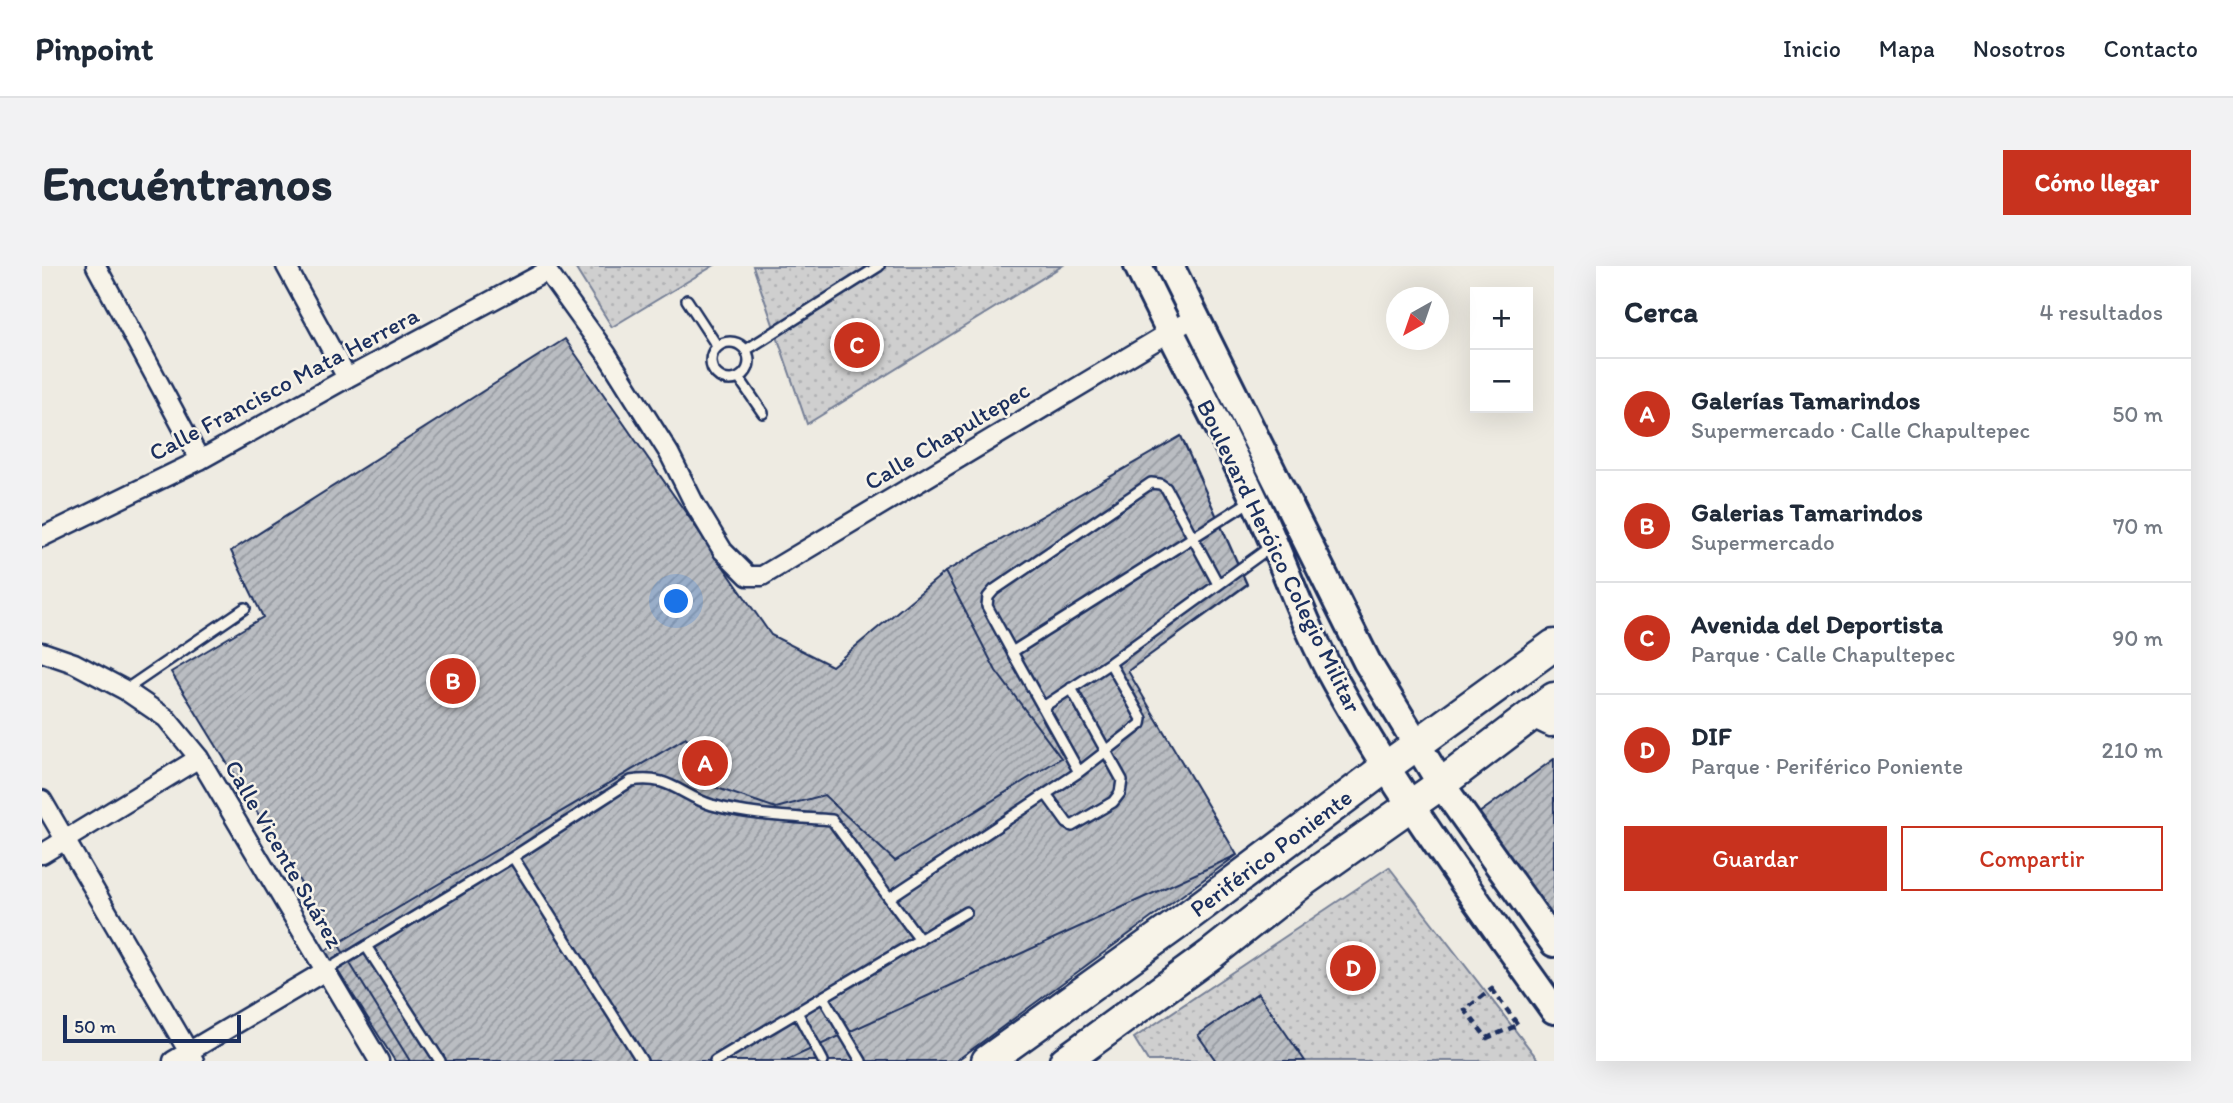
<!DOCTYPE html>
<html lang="es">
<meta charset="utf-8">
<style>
body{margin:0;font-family:Itim,sans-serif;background:#f2f2f3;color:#1f2937}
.controls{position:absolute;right:21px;top:21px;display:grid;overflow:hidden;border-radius:0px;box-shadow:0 7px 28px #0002}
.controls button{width:63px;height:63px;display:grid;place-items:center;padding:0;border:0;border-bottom:2px solid #e0e1e3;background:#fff;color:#1f2937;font:35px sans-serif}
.compass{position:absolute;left:1344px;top:21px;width:63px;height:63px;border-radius:50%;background:#fff;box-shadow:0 7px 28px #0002;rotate:220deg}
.scale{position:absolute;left:21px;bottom:18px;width:178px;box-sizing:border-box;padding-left:7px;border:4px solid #1b2f5e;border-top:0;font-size:19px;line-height:24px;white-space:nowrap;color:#1b2f5e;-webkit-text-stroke:5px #f7f3e8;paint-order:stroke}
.you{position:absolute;left:635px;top:336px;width:24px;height:24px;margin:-18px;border:5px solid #fff;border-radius:50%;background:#1a73e8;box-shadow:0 0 0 10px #1a73e833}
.badge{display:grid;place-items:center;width:46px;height:46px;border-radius:50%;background:#c8321e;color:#fff;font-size:23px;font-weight:700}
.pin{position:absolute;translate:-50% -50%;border:4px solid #fff;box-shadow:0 2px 7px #0006}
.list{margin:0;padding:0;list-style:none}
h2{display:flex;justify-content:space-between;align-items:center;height:91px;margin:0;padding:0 28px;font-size:30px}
h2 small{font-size:23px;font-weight:400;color:#747a83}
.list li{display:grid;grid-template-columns:46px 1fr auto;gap:21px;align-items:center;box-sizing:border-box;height:112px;padding:0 28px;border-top:2px solid #e0e1e3}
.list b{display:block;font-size:26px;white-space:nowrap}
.list p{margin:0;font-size:23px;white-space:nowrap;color:#747a83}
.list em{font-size:23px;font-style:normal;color:#747a83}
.actions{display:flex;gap:14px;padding:21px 28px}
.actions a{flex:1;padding:16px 0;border:2px solid #c8321e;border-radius:0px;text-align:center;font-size:24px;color:#c8321e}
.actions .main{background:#c8321e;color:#fff}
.map{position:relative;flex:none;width:1512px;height:795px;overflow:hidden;border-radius:0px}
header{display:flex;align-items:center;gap:42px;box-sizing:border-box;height:98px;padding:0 35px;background:#fff;border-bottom:2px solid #e0e1e3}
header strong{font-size:33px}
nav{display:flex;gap:38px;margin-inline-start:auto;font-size:24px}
.intro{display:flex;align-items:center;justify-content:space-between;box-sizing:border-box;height:168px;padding:0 42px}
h1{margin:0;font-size:49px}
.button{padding:18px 32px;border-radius:0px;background:#c8321e;color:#fff;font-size:24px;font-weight:700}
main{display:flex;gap:42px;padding:0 42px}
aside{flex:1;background:#fff;border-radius:0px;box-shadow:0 7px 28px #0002}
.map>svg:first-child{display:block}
</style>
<header>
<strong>Pinpoint</strong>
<nav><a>Inicio</a><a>Mapa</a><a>Nosotros</a><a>Contacto</a></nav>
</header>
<div class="intro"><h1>Encuéntranos</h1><a class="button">Cómo llegar</a></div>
<main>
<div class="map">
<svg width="1512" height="795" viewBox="0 0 1512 795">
<defs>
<pattern id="park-dots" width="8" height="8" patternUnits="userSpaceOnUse" patternTransform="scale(1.75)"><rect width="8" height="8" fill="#cfcfcf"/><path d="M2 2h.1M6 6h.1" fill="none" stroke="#b1b2b4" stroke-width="1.8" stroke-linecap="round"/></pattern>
<pattern id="building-hatch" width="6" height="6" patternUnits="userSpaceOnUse" patternTransform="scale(1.75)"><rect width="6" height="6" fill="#babdc2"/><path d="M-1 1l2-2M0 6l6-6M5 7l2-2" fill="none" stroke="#969aa1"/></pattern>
</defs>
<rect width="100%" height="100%" fill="#eeebe2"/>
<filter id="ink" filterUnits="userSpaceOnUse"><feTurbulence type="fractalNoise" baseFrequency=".0143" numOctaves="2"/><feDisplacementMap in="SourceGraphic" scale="14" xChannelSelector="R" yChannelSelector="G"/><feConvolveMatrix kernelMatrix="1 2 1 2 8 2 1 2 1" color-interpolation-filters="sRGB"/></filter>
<g filter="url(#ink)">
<path fill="url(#park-dots)" stroke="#757f96" stroke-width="2" d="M532 0H671L570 61Z
M711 0H1020L765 158Z
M1347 601 1497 795H1106L1092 772Z"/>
<path fill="url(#building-hatch)" stroke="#1b2f5e" stroke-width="2" d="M523 73 729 369 790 400 903 306 1139 170 1205 318 1086 405 1195 589 743 795H368L129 406 221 351 189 285Z
M1139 170 1205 319 1086 405 1195 589 914 795H353L283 685 644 472 672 521 734 542 782 529 853 595 1019 492 954 405 903 306Z
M1512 493V657L1433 550Z
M1216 727 1263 795H1174L1156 769Z"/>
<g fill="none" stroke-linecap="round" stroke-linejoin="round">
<defs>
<path id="service" d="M645 34 675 80
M669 95a19 19 0 1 1 38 0a19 19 0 1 1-38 0Z
M704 84 837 0
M697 112 721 147
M970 386 945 340 946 331 952 324 1109 217 1118 218 1124 222 1176 318
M83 424 203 342
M1001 441 1068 397 1231 279
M1037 506 1099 458 1100 453 1068 397
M1004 528 1025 557 1030 560 1071 536 1078 527 1080 514 1029 422
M471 591 589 515C626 508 638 529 670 539 709 550 750 551 790 554L878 674
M847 632 1037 506 970 386 1210 234
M324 680 398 795
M283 705 471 591 600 795
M781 731 819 795
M755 746 781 795
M673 795 924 646"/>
<path id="minor" d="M54 0 158 194
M244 0 305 112
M504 0 505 5 564 87 627 187 652 237 681 285 706 310H720L1153 51
M0 271 158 194 305 112 505 5
M0 386 32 397 83 424 124 452 157 492 337 795
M1488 451 1509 461 1512 459
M0 534 152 795
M0 588 157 492
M131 795 283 705"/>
<path id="secondary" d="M1096 0C1133 78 1175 154 1212 233 1241 293 1261 358 1294 417 1358 532 1436 637 1512 744
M1128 0 1325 396 1399 518 1512 677"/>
<path id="primary" d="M945 795 1138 656 1344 501 1512 379
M1023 795 1168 689 1263 614 1399 518 1512 432"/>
</defs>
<use href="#service" stroke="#1b2f5e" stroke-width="14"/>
<use href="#minor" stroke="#1b2f5e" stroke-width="23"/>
<use href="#secondary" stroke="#1b2f5e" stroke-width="32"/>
<use href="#primary" stroke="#1b2f5e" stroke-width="35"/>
<path stroke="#1b2f5e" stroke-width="4.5" stroke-dasharray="7 5" stroke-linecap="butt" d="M1450 723 1476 759 1445 772 1423 744Z"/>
<use href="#service" stroke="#f7f3e8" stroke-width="9"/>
<use href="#minor" stroke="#f7f3e8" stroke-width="18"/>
<use href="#secondary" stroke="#f7f3e8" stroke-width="26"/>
<use href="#primary" stroke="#f7f3e8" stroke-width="30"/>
</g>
</g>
<g text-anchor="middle" stroke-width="5" stroke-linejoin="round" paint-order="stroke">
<g font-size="24" fill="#1b2f5e" stroke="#f7f3e8">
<text transform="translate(242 118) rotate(-28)" y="8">Calle Francisco Mata Herrera</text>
<text transform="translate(905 170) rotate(-31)" y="8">Calle Chapultepec</text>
<text transform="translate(1237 290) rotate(64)" y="8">Boulevard Heróico Colegio Militar</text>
<text transform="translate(1229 587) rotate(-37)" y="8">Periférico Poniente</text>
<text transform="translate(242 588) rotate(60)" y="8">Calle Vicente Suárez</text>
</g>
</g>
</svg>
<div class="controls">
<button>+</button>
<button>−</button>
</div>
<svg class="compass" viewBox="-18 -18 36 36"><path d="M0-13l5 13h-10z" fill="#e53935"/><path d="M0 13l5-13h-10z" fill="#747a83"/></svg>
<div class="scale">50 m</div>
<div class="you"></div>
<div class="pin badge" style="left:663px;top:497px">A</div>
<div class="pin badge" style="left:411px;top:415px">B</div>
<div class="pin badge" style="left:815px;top:79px">C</div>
<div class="pin badge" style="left:1311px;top:702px">D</div>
</div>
<aside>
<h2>Cerca<small>4 resultados</small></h2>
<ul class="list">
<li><span class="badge">A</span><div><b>Galerías Tamarindos</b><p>Supermercado · Calle Chapultepec</p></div><em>50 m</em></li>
<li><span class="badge">B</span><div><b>Galerias Tamarindos</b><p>Supermercado</p></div><em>70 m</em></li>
<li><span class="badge">C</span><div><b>Avenida del Deportista</b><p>Parque · Calle Chapultepec</p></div><em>90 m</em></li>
<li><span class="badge">D</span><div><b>DIF</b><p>Parque · Periférico Poniente</p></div><em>210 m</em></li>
</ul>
<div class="actions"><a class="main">Guardar</a><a>Compartir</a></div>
</aside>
</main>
